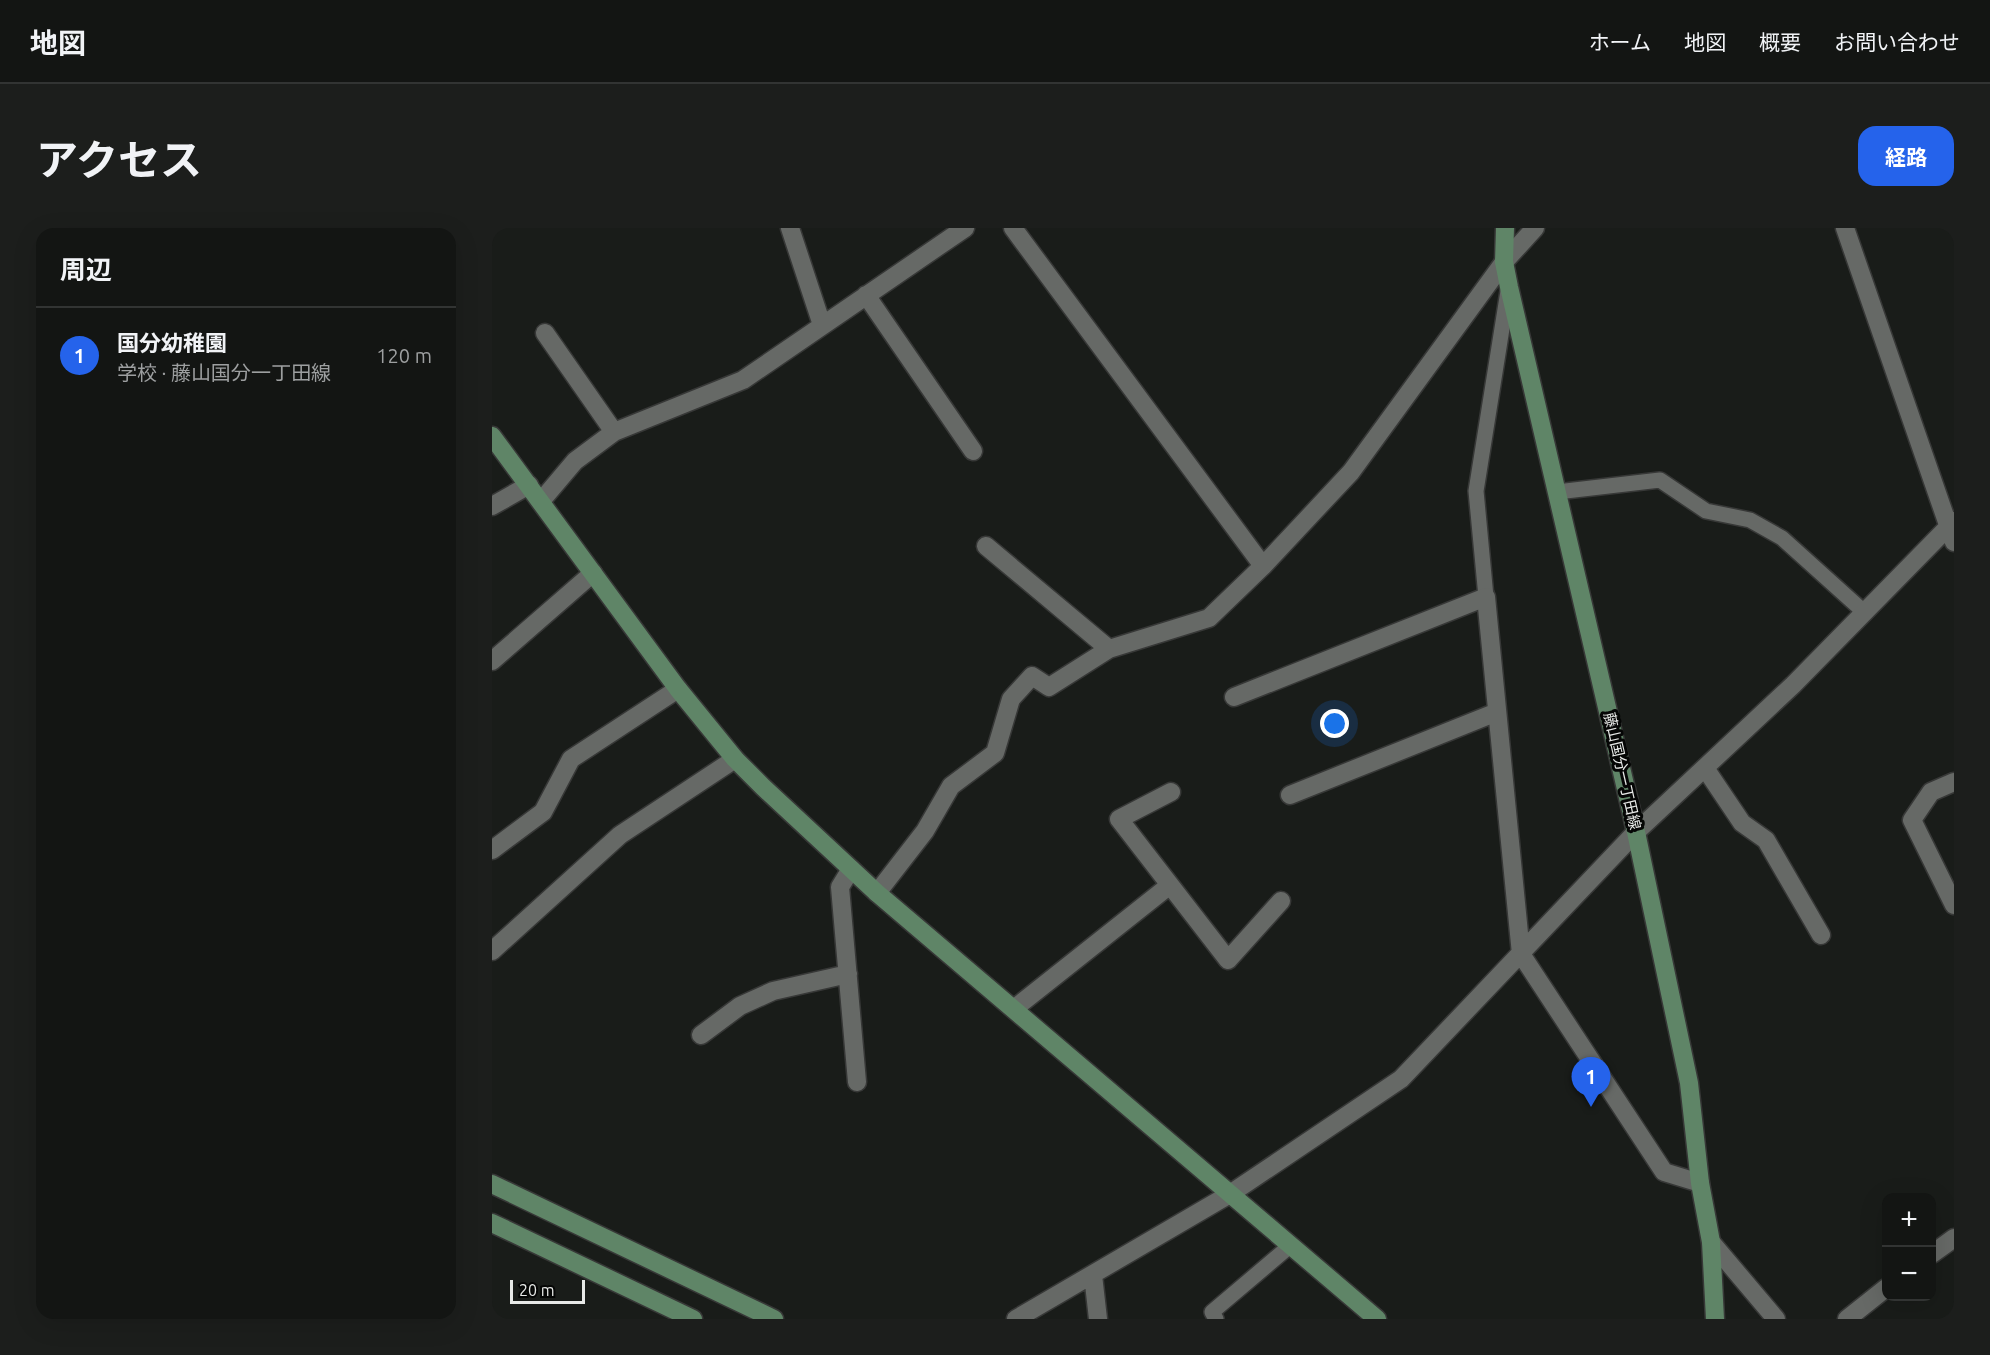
<!DOCTYPE html>
<html lang="ja">
<meta charset="utf-8">
<style>
body{margin:0;font-family:Ubuntu,"Noto Sans JP",sans-serif;background:#1c1e1c;color:#f1f3f6}
.controls{position:absolute;right:18px;bottom:18px;display:grid;overflow:hidden;border-radius:12px;box-shadow:0 6px 24px #0002}
.controls button{width:54px;height:54px;display:grid;place-items:center;padding:0;border:0;border-bottom:2px solid #323433;background:#131513;color:#f1f3f6;font:30px sans-serif}
.scale{position:absolute;left:18px;bottom:15px;width:75px;box-sizing:border-box;padding-left:6px;border:3px solid #e7e9e7;border-top:0;font-size:16px;line-height:21px;white-space:nowrap;color:#e7e9e7;-webkit-text-stroke:4px #050605;paint-order:stroke}
.you{position:absolute;left:843px;top:496px;width:21px;height:21px;margin:-15px;border:4px solid #fff;border-radius:50%;background:#1a73e8;box-shadow:0 0 0 9px #1a73e833}
.badge{display:grid;place-items:center;width:39px;height:39px;border-radius:50%;background:#2563eb;color:#fff;font-size:20px;font-weight:700}
.pin{position:absolute;translate:-50% -50px;filter:drop-shadow(0 2px 3px #0008)}
.pin::after{content:'';position:absolute;top:32px;width:21px;height:18px;background:inherit;clip-path:polygon(0 0,100% 0,50% 100%)}
.list{margin:0;padding:0;list-style:none}
h2{display:flex;justify-content:space-between;align-items:center;height:78px;margin:0;padding:0 24px;font-size:26px}
h2 small{font-size:20px;font-weight:400;color:#9d9fa0}
.list li{display:grid;grid-template-columns:39px 1fr auto;gap:18px;align-items:center;box-sizing:border-box;height:96px;padding:0 24px;border-top:2px solid #323433}
.list b{display:block;font-size:22px;white-space:nowrap}
.list p{margin:0;font-size:20px;white-space:nowrap;color:#9d9fa0}
.list em{font-size:20px;font-style:normal;color:#9d9fa0}
.map{position:relative;flex:none;width:1462px;height:1091px;overflow:hidden;border-radius:18px}
header{display:flex;align-items:center;gap:36px;box-sizing:border-box;height:84px;padding:0 30px;background:#131513;border-bottom:2px solid #323433}
header strong{font-size:28px}
nav{display:flex;gap:33px;margin-inline-start:auto;font-size:21px}
.intro{display:flex;align-items:center;justify-content:space-between;box-sizing:border-box;height:144px;padding:0 36px}
h1{margin:0;font-size:42px}
.button{padding:15px 27px;border-radius:18px;background:#2563eb;color:#fff;font-size:21px;font-weight:700}
main{display:flex;gap:36px;padding:0 36px}
aside{flex:1;background:#131513;border-radius:18px;box-shadow:0 6px 24px #0002}
.map>svg:first-child{display:block}
</style>
<header>
<strong>地図</strong>
<nav><a>ホーム</a><a>地図</a><a>概要</a><a>お問い合わせ</a></nav>
</header>
<div class="intro"><h1>アクセス</h1><a class="button">経路</a></div>
<main>
<aside>
<h2>周辺<small></small></h2>
<ul class="list">
<li><span class="badge">1</span><div><b>国分幼稚園</b><p>学校 · 藤山国分一丁田線</p></div><em>120 m</em></li>
</ul>
</aside>
<div class="map">
<svg width="1462" height="1091" viewBox="0 0 1462 1091">
<rect width="100%" height="100%" fill="#191c19"/>
<g fill="none" stroke-linecap="round" stroke-linejoin="round">
<defs>
<path id="lane" d="M1065 264 1168 252 1214 283 1258 292 1290 310 1371 383
M994 369 984 263 1016 63
M724 1091 720 1084 799 1017"/>
<path id="street" d="M298 0 330 97
M521 0 771 338
M1353 0 1462 314
M374 67 481 223
M53 105 122 204
M50 272 83 233 122 204 251 152 473 0
M0 278 37 257
M494 318 617 421
M0 433 101 345
M742 469 994 369 1029 726 1172 944 1208 955
M1213 540 1250 595 1274 612 1329 707
M1462 554 1439 564 1420 592 1462 677
M679 564 627 591 736 732 789 673
M798 567 1005 484
M0 622 51 584 79 531 186 461
M359 641 348 659 365 854
M385 665 433 603 459 558 503 525 519 471 540 448 557 459 617 421 717 390 771 338 859 244 1012 34 1043 0
M0 723 128 607 243 531
M523 780 678 657
M209 807 248 778 281 763 356 746
M1219 1014 1284 1091
M1440 1026 1462 1010
M601 1047 606 1091
M524 1091 738 966 909 851 1144 604 1301 457 1462 293
M1355 1091 1394 1060"/>
<path id="secondary" d="M1013 0 1012 34 1017 59 1144 604 1197 855 1208 955 1219 1014 1223 1091
M0 208 186 461 243 531 271 559 385 665 885 1091
M0 956 282 1091
M0 995 201 1091"/>
</defs>
<use href="#lane" stroke="#373837" stroke-width="18"/>
<use href="#street" stroke="#373837" stroke-width="21"/>
<use href="#secondary" stroke="#373837" stroke-width="21"/>
<use href="#lane" stroke="#666966" stroke-width="15"/>
<use href="#street" stroke="#666966" stroke-width="18"/>
<use href="#secondary" stroke="#5f8567" stroke-width="18"/>
</g>
<g text-anchor="middle" stroke-width="6" stroke-linejoin="round" paint-order="stroke">
<g font-size="15" fill="#e7e9e7" stroke="#050605">
<text transform="translate(1130 543) rotate(77)" y="5">藤山国分一丁田線</text>
</g>
</g>
</svg>
<div class="controls">
<button>+</button>
<button>−</button>
</div>
<div class="scale">20 m</div>
<div class="you"></div>
<div class="pin badge" style="left:1099px;top:879px">1</div>
</div>
</main>
